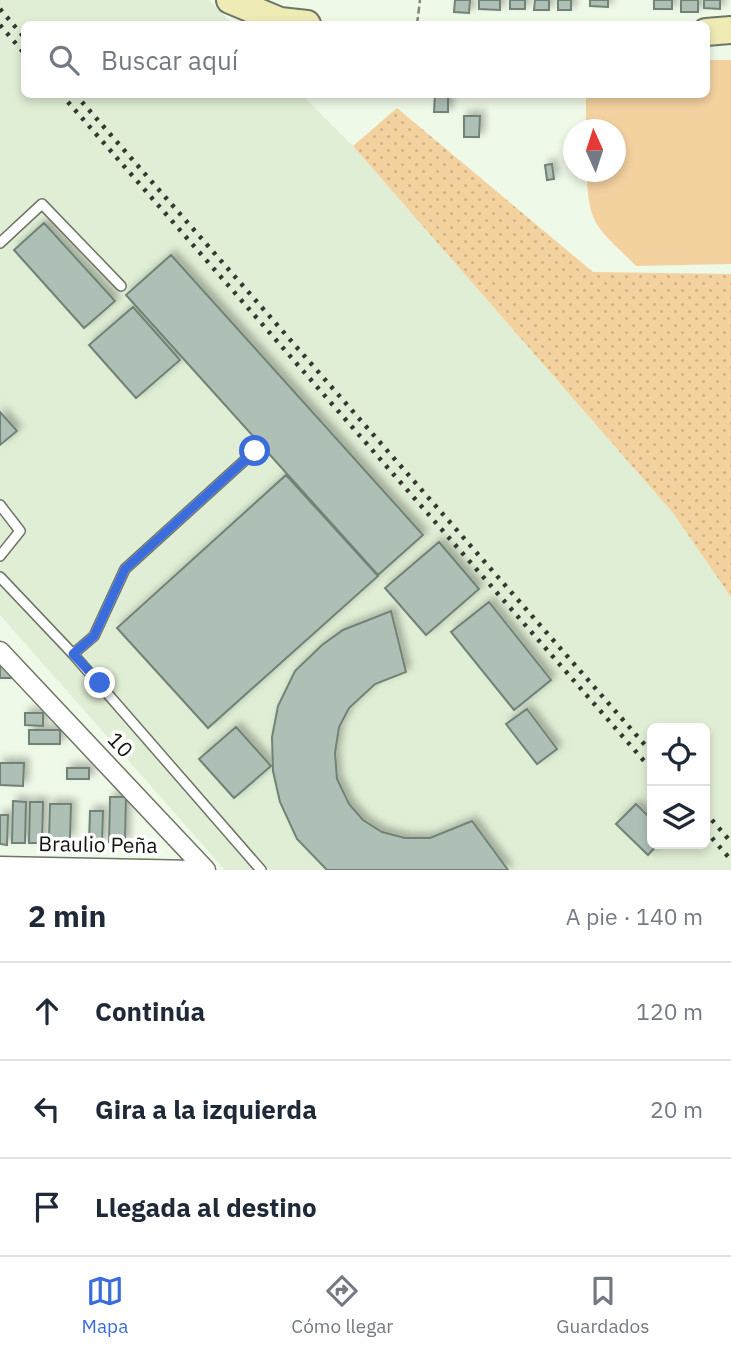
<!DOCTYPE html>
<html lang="es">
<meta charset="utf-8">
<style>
body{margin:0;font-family:"IBM Plex Sans",sans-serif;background:#f2f2f3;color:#1f2937}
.controls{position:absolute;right:21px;bottom:21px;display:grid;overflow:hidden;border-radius:10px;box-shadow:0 4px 10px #0003}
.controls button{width:63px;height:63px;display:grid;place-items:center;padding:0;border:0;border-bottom:2px solid #e0e1e3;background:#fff;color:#1f2937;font:35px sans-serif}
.compass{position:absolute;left:563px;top:119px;width:63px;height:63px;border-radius:50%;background:#fff;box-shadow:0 4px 10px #0003;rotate:357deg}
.stop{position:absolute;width:21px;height:21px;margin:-16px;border:5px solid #3b6cdc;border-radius:50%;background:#fff}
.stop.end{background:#3b6cdc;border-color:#fff;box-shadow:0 2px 7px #0008}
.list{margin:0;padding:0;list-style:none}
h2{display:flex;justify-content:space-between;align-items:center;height:91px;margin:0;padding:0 28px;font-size:30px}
h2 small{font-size:23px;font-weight:400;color:#747a83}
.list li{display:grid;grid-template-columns:46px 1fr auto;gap:21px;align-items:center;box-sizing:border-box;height:98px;padding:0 28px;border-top:2px solid #e0e1e3}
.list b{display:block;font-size:26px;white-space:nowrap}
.list em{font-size:23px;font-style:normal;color:#747a83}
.icon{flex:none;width:38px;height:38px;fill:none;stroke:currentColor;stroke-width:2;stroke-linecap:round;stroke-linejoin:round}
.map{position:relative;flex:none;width:731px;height:870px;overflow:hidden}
.search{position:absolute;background:#fff;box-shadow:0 4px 10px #0003;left:21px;right:21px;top:21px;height:77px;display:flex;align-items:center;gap:18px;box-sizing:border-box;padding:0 24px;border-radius:10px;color:#747a83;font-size:26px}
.sheet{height:385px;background:#fff}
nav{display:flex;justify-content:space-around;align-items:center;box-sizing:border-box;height:98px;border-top:2px solid #e0e1e3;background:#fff;font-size:19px;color:#747a83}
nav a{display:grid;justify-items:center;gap:4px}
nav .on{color:#3b6cdc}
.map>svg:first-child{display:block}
</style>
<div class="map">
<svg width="731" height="870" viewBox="0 0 731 870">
<defs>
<pattern id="grass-dots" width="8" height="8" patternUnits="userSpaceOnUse" patternTransform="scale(1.75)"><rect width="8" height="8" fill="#f4d2a0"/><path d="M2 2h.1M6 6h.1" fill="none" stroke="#d0b389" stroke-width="1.8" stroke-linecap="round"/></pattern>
<filter id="shadow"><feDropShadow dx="4.5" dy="-4.5" stdDeviation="3.5" flood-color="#0004"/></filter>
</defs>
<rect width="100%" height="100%" fill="#eff9e7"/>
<path fill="#e0eed5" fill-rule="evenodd" d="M0 0H209L233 24H24V94L302 95 353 146 673 513 731 597V870H225L0 615ZM652 728H705V844H652Z"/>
<path fill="url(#grass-dots)" d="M397 108 593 272 731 274V597L673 513 353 146Z"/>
<path fill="#f4d2a0" d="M707 60H731V264L636 266C600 229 587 227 587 172H616V130L586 129V95L706 94Z"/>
<path fill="#aec0b5" stroke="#718277" stroke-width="2" filter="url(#shadow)" d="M455 0H470L469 13 454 12Z
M479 0H500V10L479 9Z
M510 0H525V9H510Z
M535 0H549V10H534Z
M558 0H571V10H558Z
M590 0H608V7L590 6Z
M654 0H672V9H654Z
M681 0H698V12H681Z
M704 0H720V9L704 8Z
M435 94H448V112H434Z
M464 116H480L479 137H464Z
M552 164 554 179 547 180 545 165Z
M44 223 115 301 84 328 14 250Z
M171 255 423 535 378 575 126 295Z
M133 307 180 360 136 398 89 345Z
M0 412 17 431 0 445Z
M286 475 378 576 208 728 117 628Z
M439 542 479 589 426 635 385 588Z
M489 602 551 680 514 710 451 632Z
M391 611 406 672 375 684 349 708 339 727 335 753 337 779 349 804 363 820 382 832 405 838H430L472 821 508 870H327L297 839 280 802 273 771 272 737 278 706 295 671 322 645 343 630Z
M0 665H11V678H0Z
M527 709 557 749 537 764 506 724Z
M25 713H43V726L25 725Z
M236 727 271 766 234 798 199 759Z
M29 730H60V744H29Z
M0 763H24L23 786 0 785Z
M67 768H89V779H67Z
M110 797H126L125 842H109Z
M13 801 26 802 25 843H12Z
M30 802H43L42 843H29Z
M50 804H71L70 839H49Z
M636 804 652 820V844H658L648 855 616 824Z
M90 811H103L102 843 89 842Z
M0 815H8L7 845 0 844Z"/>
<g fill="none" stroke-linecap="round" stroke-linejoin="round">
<defs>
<path id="lane" d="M0 243 42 204 121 286
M0 505 20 531 0 556
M0 577 73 654 94 636 125 569 255 451
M73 654 261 870"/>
<path id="street" d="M0 651 206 870
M0 866 195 870"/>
<path id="secondary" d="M230 0 280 21 307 24
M706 32 731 30"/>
</defs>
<use href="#lane" stroke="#6d7566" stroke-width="12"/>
<use href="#street" stroke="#6d7566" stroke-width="21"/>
<use href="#secondary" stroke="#6d7566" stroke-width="30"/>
<path stroke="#7f8579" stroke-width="2.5" stroke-dasharray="7 3.5" stroke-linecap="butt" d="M417 24 420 0"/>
<use href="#lane" stroke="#fff" stroke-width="9"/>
<use href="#street" stroke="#fff" stroke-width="18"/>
<use href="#secondary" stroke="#efebb5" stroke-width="26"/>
<path stroke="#343831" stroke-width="4.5" stroke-dasharray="3.5 7" stroke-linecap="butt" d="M0 9 24 37
M0 25 24 53
M61 94 652 770
M75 94 652 753
M705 812 731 842
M705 830 731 860"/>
</g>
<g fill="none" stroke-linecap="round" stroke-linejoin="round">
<path stroke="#3b6cdc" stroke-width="9" d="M100 683 73 654 94 636 125 569 255 451"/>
</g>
<g text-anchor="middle" stroke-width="7" stroke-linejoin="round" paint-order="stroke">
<g font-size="21" fill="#11140e" stroke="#fff">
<text transform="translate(120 745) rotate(47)" y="7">10</text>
<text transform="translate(98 845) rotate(1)" y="7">Braulio Peña</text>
</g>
</g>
</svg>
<div class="controls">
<button><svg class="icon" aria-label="locate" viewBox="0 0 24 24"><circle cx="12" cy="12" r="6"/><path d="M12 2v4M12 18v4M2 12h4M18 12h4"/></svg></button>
<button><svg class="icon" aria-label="layers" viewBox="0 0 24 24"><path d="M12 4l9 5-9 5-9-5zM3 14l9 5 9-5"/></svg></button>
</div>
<svg class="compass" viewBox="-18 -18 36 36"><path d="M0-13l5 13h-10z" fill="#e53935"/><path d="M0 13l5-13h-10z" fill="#747a83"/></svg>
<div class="stop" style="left:255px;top:451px"></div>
<div class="stop end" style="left:100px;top:683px"></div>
<div class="search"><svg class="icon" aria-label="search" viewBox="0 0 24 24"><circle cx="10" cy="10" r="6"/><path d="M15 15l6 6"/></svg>Buscar aquí</div>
</div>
<section class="sheet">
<h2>2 min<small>A pie · 140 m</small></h2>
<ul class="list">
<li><svg class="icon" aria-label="ahead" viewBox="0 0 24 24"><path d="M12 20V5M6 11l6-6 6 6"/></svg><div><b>Continúa</b></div><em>120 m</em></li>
<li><svg class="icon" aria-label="left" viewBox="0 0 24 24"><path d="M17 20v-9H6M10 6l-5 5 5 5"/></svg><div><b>Gira a la izquierda</b></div><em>20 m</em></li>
<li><svg class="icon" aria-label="arrive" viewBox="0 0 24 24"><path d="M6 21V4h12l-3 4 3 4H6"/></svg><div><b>Llegada al destino</b></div></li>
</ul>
</section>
<nav>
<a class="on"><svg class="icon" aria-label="map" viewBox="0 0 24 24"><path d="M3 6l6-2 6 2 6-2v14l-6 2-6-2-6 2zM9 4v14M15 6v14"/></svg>Mapa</a>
<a><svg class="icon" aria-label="directions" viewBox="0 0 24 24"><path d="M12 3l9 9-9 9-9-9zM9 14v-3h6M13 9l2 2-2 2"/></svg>Cómo llegar</a>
<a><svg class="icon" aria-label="saved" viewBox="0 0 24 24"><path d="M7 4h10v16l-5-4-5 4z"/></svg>Guardados</a>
</nav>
